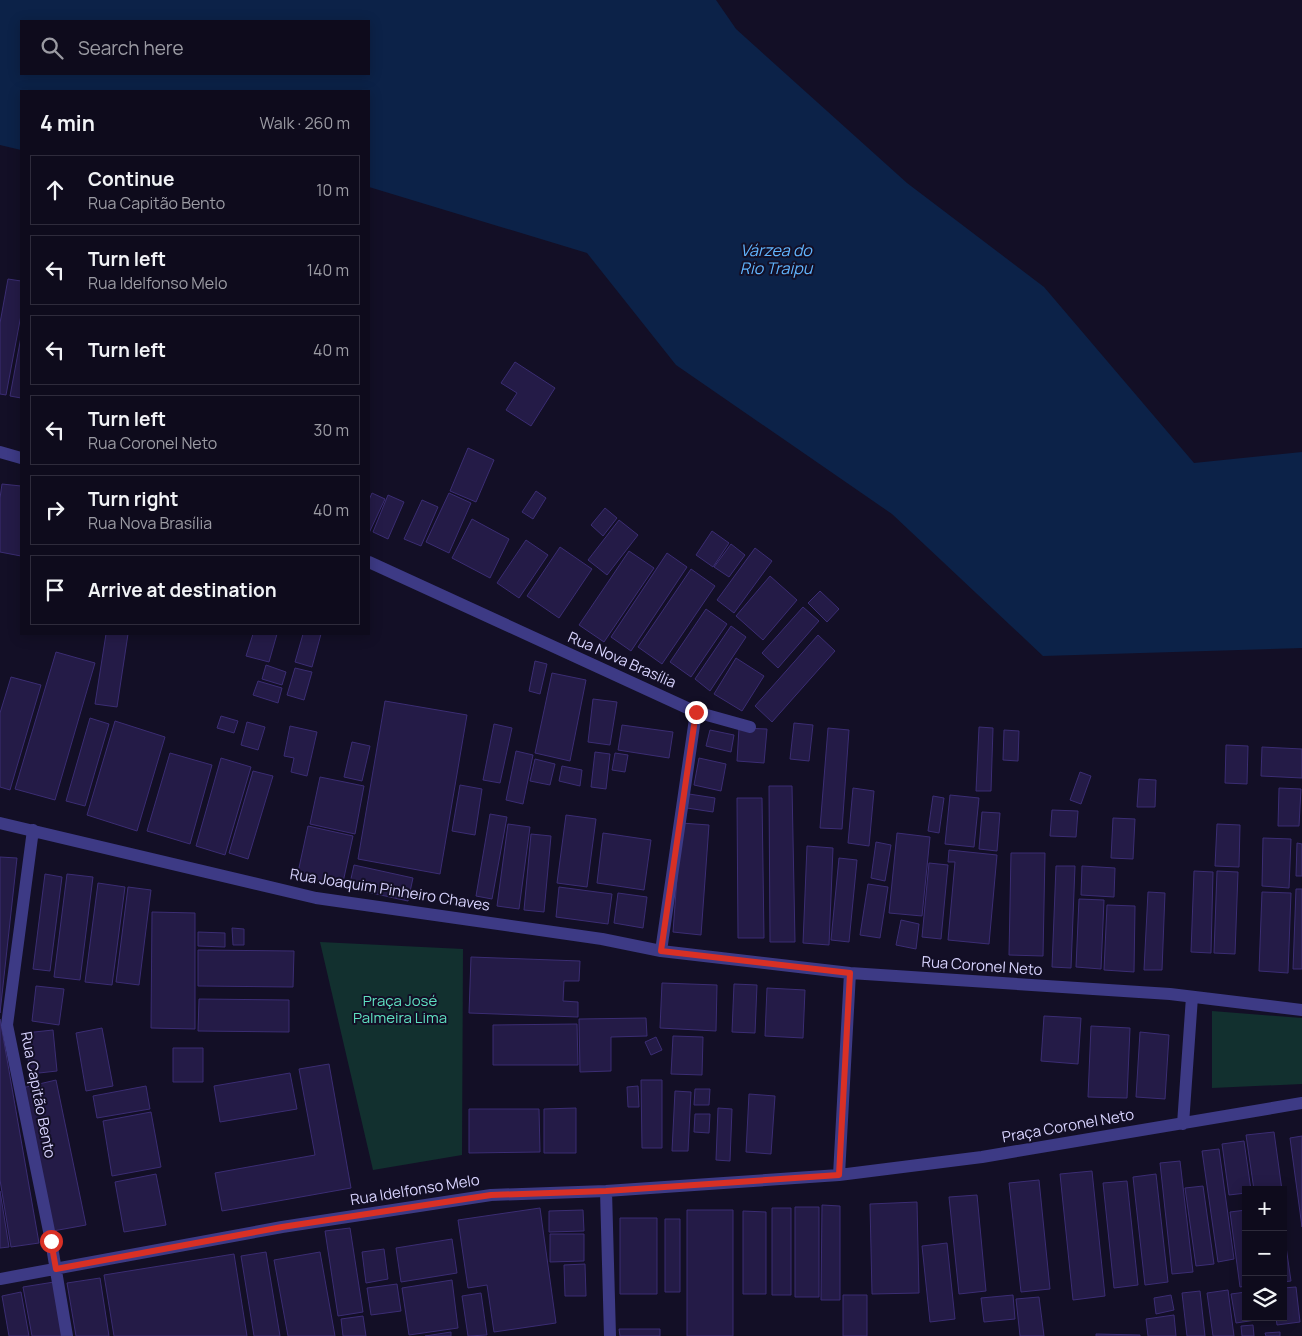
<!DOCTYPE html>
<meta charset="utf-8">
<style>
body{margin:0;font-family:Manrope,sans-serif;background:#171425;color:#f1f3f6}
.controls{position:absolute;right:15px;bottom:15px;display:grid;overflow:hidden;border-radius:0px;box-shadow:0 2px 12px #0003}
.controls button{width:45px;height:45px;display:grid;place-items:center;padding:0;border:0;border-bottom:1px solid #2e2b3b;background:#0e0b1c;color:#f1f3f6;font:25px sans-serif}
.stop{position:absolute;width:15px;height:15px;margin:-11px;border:4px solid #d93025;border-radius:50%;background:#fff}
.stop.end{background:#d93025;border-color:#fff;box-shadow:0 1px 5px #0008}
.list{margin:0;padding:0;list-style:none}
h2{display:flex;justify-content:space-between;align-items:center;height:65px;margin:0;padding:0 20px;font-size:21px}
h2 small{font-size:16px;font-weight:400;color:#9b9ba3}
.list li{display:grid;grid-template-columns:32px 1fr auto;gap:15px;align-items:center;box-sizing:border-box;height:70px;margin:0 10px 10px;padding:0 10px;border:1px solid #2e2b3b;border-radius:0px}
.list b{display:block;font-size:19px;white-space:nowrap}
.list p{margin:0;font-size:16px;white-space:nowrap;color:#9b9ba3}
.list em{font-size:16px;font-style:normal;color:#9b9ba3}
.icon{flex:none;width:28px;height:28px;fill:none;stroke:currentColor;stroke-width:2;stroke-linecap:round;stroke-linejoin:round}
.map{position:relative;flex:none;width:1302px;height:1336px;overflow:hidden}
.search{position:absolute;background:#0e0b1c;box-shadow:0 2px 12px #0003;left:20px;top:20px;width:350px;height:55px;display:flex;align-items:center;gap:12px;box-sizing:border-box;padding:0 18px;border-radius:0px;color:#9b9ba3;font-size:19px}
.panel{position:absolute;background:#0e0b1c;box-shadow:0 2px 12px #0003;left:20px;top:90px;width:350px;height:545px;border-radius:0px}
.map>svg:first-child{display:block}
</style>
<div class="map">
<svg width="1302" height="1336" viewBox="0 0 1302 1336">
<rect width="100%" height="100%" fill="#130f26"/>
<path fill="#12302f" d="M320 942 463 949 462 1155 373 1170Z
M1212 1011 1302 1018V1084L1212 1088Z"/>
<path fill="#0c2248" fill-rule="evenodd" d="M0 0H716L736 29 907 183 1044 287 1194 463 1302 452V648L1043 656 892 514 676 365 587 253 369 187V91H21V150L0 145ZM21 21H369V74H21Z"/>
<path fill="#241b47" stroke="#3b2d73" d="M8 279 21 281V315L6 395 0 394V323Z
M21 337V398L10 396Z
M515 362 555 388 531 426 506 410 517 393 501 383Z
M468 448 494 460 476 502 450 491Z
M2 484 21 486V556L0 552V498Z
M536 491 546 498 533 519 522 512Z
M372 493 385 499 369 533V500Z
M449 493 471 503 449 553 426 542Z
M388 495 404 502 388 539 373 532Z
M422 500 438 507 421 546 404 539Z
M605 508 617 518 603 536 591 525Z
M472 519 509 539 490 578 452 558Z
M619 520 638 535 607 575 588 560Z
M712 531 729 543 713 567 696 555Z
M526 540 548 555 519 598 497 583Z
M731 544 745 555 729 577 714 567Z
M560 547 592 569 559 618 527 596Z
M755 548 772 561 734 613 717 600Z
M629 551 654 568 604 642 579 625Z
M667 553 687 567 631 651 611 637Z
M691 569 715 586 662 664 638 647Z
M770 576 797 600 763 640 736 616Z
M820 591 839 609 827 622 808 603Z
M803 607 819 621 778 668 762 653Z
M706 609 727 624 691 677 670 662Z
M731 626 746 637 710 691 695 679Z
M106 634H128L117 707 95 704Z
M253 634H277L269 662 246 656Z
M303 634H321L312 667 295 662Z
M818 635 835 651 772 722 755 706Z
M56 652 95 663 55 800 15 789Z
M736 658 764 676 742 711 714 694Z
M535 661 547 664 540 694 529 691Z
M266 665 286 672 282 685 262 679Z
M295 668 312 672 304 700 287 695Z
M552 673 586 680 570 761 535 753Z
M11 677 41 685 10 790 0 787V713Z
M258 681 282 688 278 703 253 695Z
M593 699 617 702 610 745 588 742Z
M385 701 467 715 440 874 358 859Z
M221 716 238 721 234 733 217 728Z
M90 718 109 724 85 806 66 801Z
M115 721 165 737 137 831 87 815Z
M247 722 265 727 258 750 241 745Z
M794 723 813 725 809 761 790 759Z
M494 724 512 728 500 783 483 780Z
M622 725 673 732 669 758 618 750Z
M290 726 317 732 307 776 291 772 294 758 284 756Z
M979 727 993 728 991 791H976Z
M739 728 767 729 764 763 737 761Z
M828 728 849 730 842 829 820 828Z
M710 730 734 735 731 752 706 746Z
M1004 730 1019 731 1018 761 1003 760Z
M352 742 370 746 362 781 344 777Z
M1226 745 1248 746 1247 784 1225 783Z
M1262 747 1302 749V778L1261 776Z
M516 751 533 755 523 804 506 800Z
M595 752 610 754 606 789 591 787Z
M170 753 212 765 190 844 147 831Z
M615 753 628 755 625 772 612 770Z
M221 758 251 767 225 855 196 846Z
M699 758 726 764 721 791 694 785Z
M535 759 555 764 550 785 530 781Z
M562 766 582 770 580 786 559 781Z
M253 771 273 776 248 859 229 853Z
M1080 772 1091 776 1081 804 1070 800Z
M320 777 364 786 355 834 310 824Z
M1139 779 1156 780 1155 807H1137Z
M460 785 482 789 475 835 452 831Z
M769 786H792L795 942H770Z
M853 788 874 791 869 846 848 843Z
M1279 788 1301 789 1299 826H1278Z
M689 794 715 798 713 812 687 808Z
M950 795 979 798 974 847 945 844Z
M933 796 944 798 939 833 928 831Z
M737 798H762L764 938H738Z
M1052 810 1078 811 1076 837 1050 836Z
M982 812 1000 813 997 851 979 849Z
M490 814 507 817 492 899 476 896Z
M566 815 596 819 587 887 557 883Z
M1113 818 1135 819 1133 859 1111 858Z
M681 823 709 825 701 935 673 932Z
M508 824 530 827 519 909 497 906Z
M1217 824 1240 825 1239 867 1215 866Z
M308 826 353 836 342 887 297 877Z
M603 833 651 840 644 890 597 883Z
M897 833 930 837 922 916 889 913Z
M531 834 551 836 544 912 524 910Z
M1263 838 1291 839 1289 888 1262 886Z
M876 842 891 845 885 881 871 878Z
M1297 843 1302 844V876H1296Z
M807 846 833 848 829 945 803 943Z
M949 850 997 855 989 944 948 940 955 862H948Z
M1011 853H1045L1043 956 1009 955Z
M0 857 17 858 0 1013Z
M839 858 857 860 849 942 831 940Z
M929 863 948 865 941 939 922 937Z
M354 865 413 878 408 901 349 888Z
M1056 866H1075L1071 968 1052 967Z
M1082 866 1115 868 1114 897 1081 895Z
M1194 871 1213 872 1211 953 1191 952Z
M1217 871 1238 872 1235 954 1214 953Z
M45 874 62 877 50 971 33 969Z
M67 874 93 877 80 980 54 977Z
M98 883 125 887 112 985 85 982Z
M868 884 888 887 880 938 860 935Z
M128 887 151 890 139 985 116 982Z
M559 887 612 894 608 924 556 917Z
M1296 889H1302V969H1293Z
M1148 892 1165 893 1162 970H1144Z
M1262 892 1291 893 1288 973 1259 971Z
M618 893 647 897 643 928 614 923Z
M1079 899 1104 900 1101 969 1076 967Z
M1107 905 1135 906 1134 972 1104 970Z
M152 912 195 913V1029L151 1028Z
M901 920 919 924 916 949 896 945Z
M232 928 244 929V945H233Z
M198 932 225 933V947L198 946Z
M198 950 294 951 293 987 198 986Z
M471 957 580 961 579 981H564L563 1001 578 1002V1017L469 1013Z
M662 983 717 985 716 1031 660 1028Z
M734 984 757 985 755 1033 732 1032Z
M36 986 64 989 59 1025 32 1021Z
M767 988 805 990 803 1038 765 1036Z
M199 999 289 1000V1032L198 1031Z
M1044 1016 1081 1018 1078 1064 1041 1061Z
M646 1018 647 1036 611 1037V1071L580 1072 579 1019Z
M0 1019 39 1243 11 1247 0 1180Z
M577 1024 578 1065H493V1025Z
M1091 1026 1130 1028 1127 1098 1088 1097Z
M102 1028 113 1086 86 1091 76 1033Z
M53 1030 57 1071 30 1074 25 1033Z
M1140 1032 1169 1035 1165 1099 1136 1097Z
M673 1036 703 1037 702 1075 671 1074Z
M656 1037 662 1050 651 1055 645 1042Z
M173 1048H203V1082H173Z
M329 1064 351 1188 222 1211 215 1173 315 1155 299 1069Z
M290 1073 297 1109 220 1122 214 1086Z
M56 1080 86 1225 53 1231 22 1088Z
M641 1080H662V1148H642Z
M146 1086 150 1109 97 1118 93 1096Z
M638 1086 639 1107H628L627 1087Z
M695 1089H710L709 1105H694Z
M675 1091 691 1092 688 1151H672Z
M749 1094 775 1096 771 1154 746 1152Z
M576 1108V1153H544V1109Z
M718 1108 732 1109 730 1161 716 1160Z
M469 1109H539L540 1152 469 1153Z
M151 1112 161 1167 112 1176 103 1121Z
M695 1114H710L709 1133 694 1132Z
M1274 1132 1282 1190H1254L1246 1135Z
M1302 1136V1227L1290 1138Z
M1244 1141 1251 1190H1246V1193L1229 1195 1222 1144Z
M1219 1149 1234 1259 1218 1262 1202 1151Z
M1180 1161 1193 1272 1172 1274 1160 1163Z
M1092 1171 1105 1296 1073 1300 1060 1174Z
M156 1174 166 1225 124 1232 115 1182Z
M1156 1174 1168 1282 1145 1285 1133 1177Z
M1039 1180 1050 1289 1021 1292 1009 1183Z
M1127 1181 1138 1285 1114 1288 1103 1183Z
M1203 1186 1214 1264 1196 1266 1185 1188Z
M0 1191 9 1247 0 1248Z
M977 1195 986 1291 959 1294 949 1197Z
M917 1202 919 1293 872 1294 870 1204Z
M822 1205 840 1206V1300H821Z
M795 1207H819V1297H795Z
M540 1208 556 1323 494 1332 487 1285 468 1288 458 1220Z
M772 1208H791V1295H772Z
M583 1210 584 1231 549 1232V1211Z
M687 1210H733V1336H687Z
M1246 1210V1286L1240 1287 1230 1212Z
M743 1211 766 1212V1294H743Z
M620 1218H657V1294H620Z
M665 1219H680V1292H665Z
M1283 1226 1291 1281 1283 1282Z
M350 1228 363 1312 338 1316 325 1231Z
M550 1234H584V1261L550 1262Z
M452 1239 457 1273 401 1282 396 1248Z
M947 1243 955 1319 930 1322 922 1246Z
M384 1249 388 1279 366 1283 362 1252Z
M266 1252 280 1336H254L241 1256Z
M320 1252 335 1336H288L274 1260Z
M234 1254 247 1336H114L104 1275Z
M585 1264 586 1296H565L564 1265Z
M100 1278 109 1336H76L67 1283Z
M452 1280 458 1328 409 1335 402 1288Z
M54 1282 63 1336H32L23 1287Z
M397 1284 401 1311 371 1315 367 1288Z
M1296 1287 1300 1322 1277 1325 1276 1317H1283V1288Z
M1228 1290 1234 1336H1213L1207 1293Z
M1200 1291 1205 1336H1187L1182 1293Z
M21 1292 29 1336H9L2 1296Z
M1246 1292V1317H1256V1320L1236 1323 1231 1294Z
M481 1293 487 1335 468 1336 462 1296Z
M843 1295H867V1336H843Z
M1013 1295 1015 1319 984 1322 981 1298Z
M1171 1295 1174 1310 1156 1314 1154 1298Z
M1039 1297 1044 1336H1020L1016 1299Z
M1174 1315 1176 1336H1148L1146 1319Z
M363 1316 366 1336H343L341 1319Z
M1253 1325 1254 1336H1242L1241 1326Z
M619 1329H660V1336H620Z
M451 1332V1336H425Z
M1280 1332V1336H1266L1265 1333Z
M1096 1334 1140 1335V1336H1096Z"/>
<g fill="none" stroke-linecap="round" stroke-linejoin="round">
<path stroke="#3d3a85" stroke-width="12" d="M0 452 21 458
M369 562 696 712 750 727
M0 823 316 898 602 939 661 951 850 973 1170 994 1302 1010
M33 830 7 1025 51 1241 67 1336
M661 951 696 712
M1183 1124 1192 997
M839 1175 850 973
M606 1191 610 1336
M0 1279 282 1227 491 1195 606 1191 839 1175 982 1157 1302 1103"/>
</g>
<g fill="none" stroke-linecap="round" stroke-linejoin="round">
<path stroke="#d93025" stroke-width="6" d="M51 1241 56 1269 282 1227 491 1195 606 1191 839 1175 850 973 661 951 696 712"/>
</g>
<g text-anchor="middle" stroke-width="4" stroke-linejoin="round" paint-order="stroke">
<g font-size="15" fill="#d9d4ff" stroke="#130f26">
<text transform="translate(622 660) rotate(24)" y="5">Rua Nova Brasília</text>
<text transform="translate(390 890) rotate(9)" y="5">Rua Joaquim Pinheiro Chaves</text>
<text transform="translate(982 966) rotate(4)" y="5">Rua Coronel Neto</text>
<text transform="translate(38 1095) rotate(79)" y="5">Rua Capitão Bento</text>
<text transform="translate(1068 1126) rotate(-10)" y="5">Praça Coronel Neto</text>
<text transform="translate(415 1190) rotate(-9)" y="5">Rua Idelfonso Melo</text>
</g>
<g font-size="15" fill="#5fe0c0" stroke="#130f26">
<text x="400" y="1006">Praça José<tspan x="400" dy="17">Palmeira Lima</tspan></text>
</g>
<g font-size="16" font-style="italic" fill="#62b6ff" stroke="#130f26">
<text x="776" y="256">Várzea do<tspan x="776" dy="18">Rio Traipu</tspan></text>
</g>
</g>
</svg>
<div class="controls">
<button>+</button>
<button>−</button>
<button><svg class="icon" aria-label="layers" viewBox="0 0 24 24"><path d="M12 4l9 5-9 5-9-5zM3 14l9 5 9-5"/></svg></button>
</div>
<div class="stop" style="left:51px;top:1241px"></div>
<div class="stop end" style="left:696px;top:712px"></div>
<div class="search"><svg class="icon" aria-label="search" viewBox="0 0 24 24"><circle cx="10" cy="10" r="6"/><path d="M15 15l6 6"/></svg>Search here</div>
<section class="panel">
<h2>4 min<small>Walk · 260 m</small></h2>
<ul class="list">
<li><svg class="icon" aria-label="ahead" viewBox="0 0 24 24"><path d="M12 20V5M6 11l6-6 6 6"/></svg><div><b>Continue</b><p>Rua Capitão Bento</p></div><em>10 m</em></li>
<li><svg class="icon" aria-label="left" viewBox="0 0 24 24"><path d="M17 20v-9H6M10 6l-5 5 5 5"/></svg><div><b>Turn left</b><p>Rua Idelfonso Melo</p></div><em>140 m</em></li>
<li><svg class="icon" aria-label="left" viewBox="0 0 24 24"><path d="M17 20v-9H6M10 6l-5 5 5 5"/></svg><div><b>Turn left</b></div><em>40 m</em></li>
<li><svg class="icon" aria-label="left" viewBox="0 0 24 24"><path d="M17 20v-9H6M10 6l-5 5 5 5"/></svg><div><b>Turn left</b><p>Rua Coronel Neto</p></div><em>30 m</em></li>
<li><svg class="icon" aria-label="right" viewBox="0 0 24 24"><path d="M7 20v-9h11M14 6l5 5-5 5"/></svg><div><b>Turn right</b><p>Rua Nova Brasília</p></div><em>40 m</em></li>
<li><svg class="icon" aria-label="arrive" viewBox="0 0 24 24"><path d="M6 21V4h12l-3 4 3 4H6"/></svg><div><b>Arrive at destination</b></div></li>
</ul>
</section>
</div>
